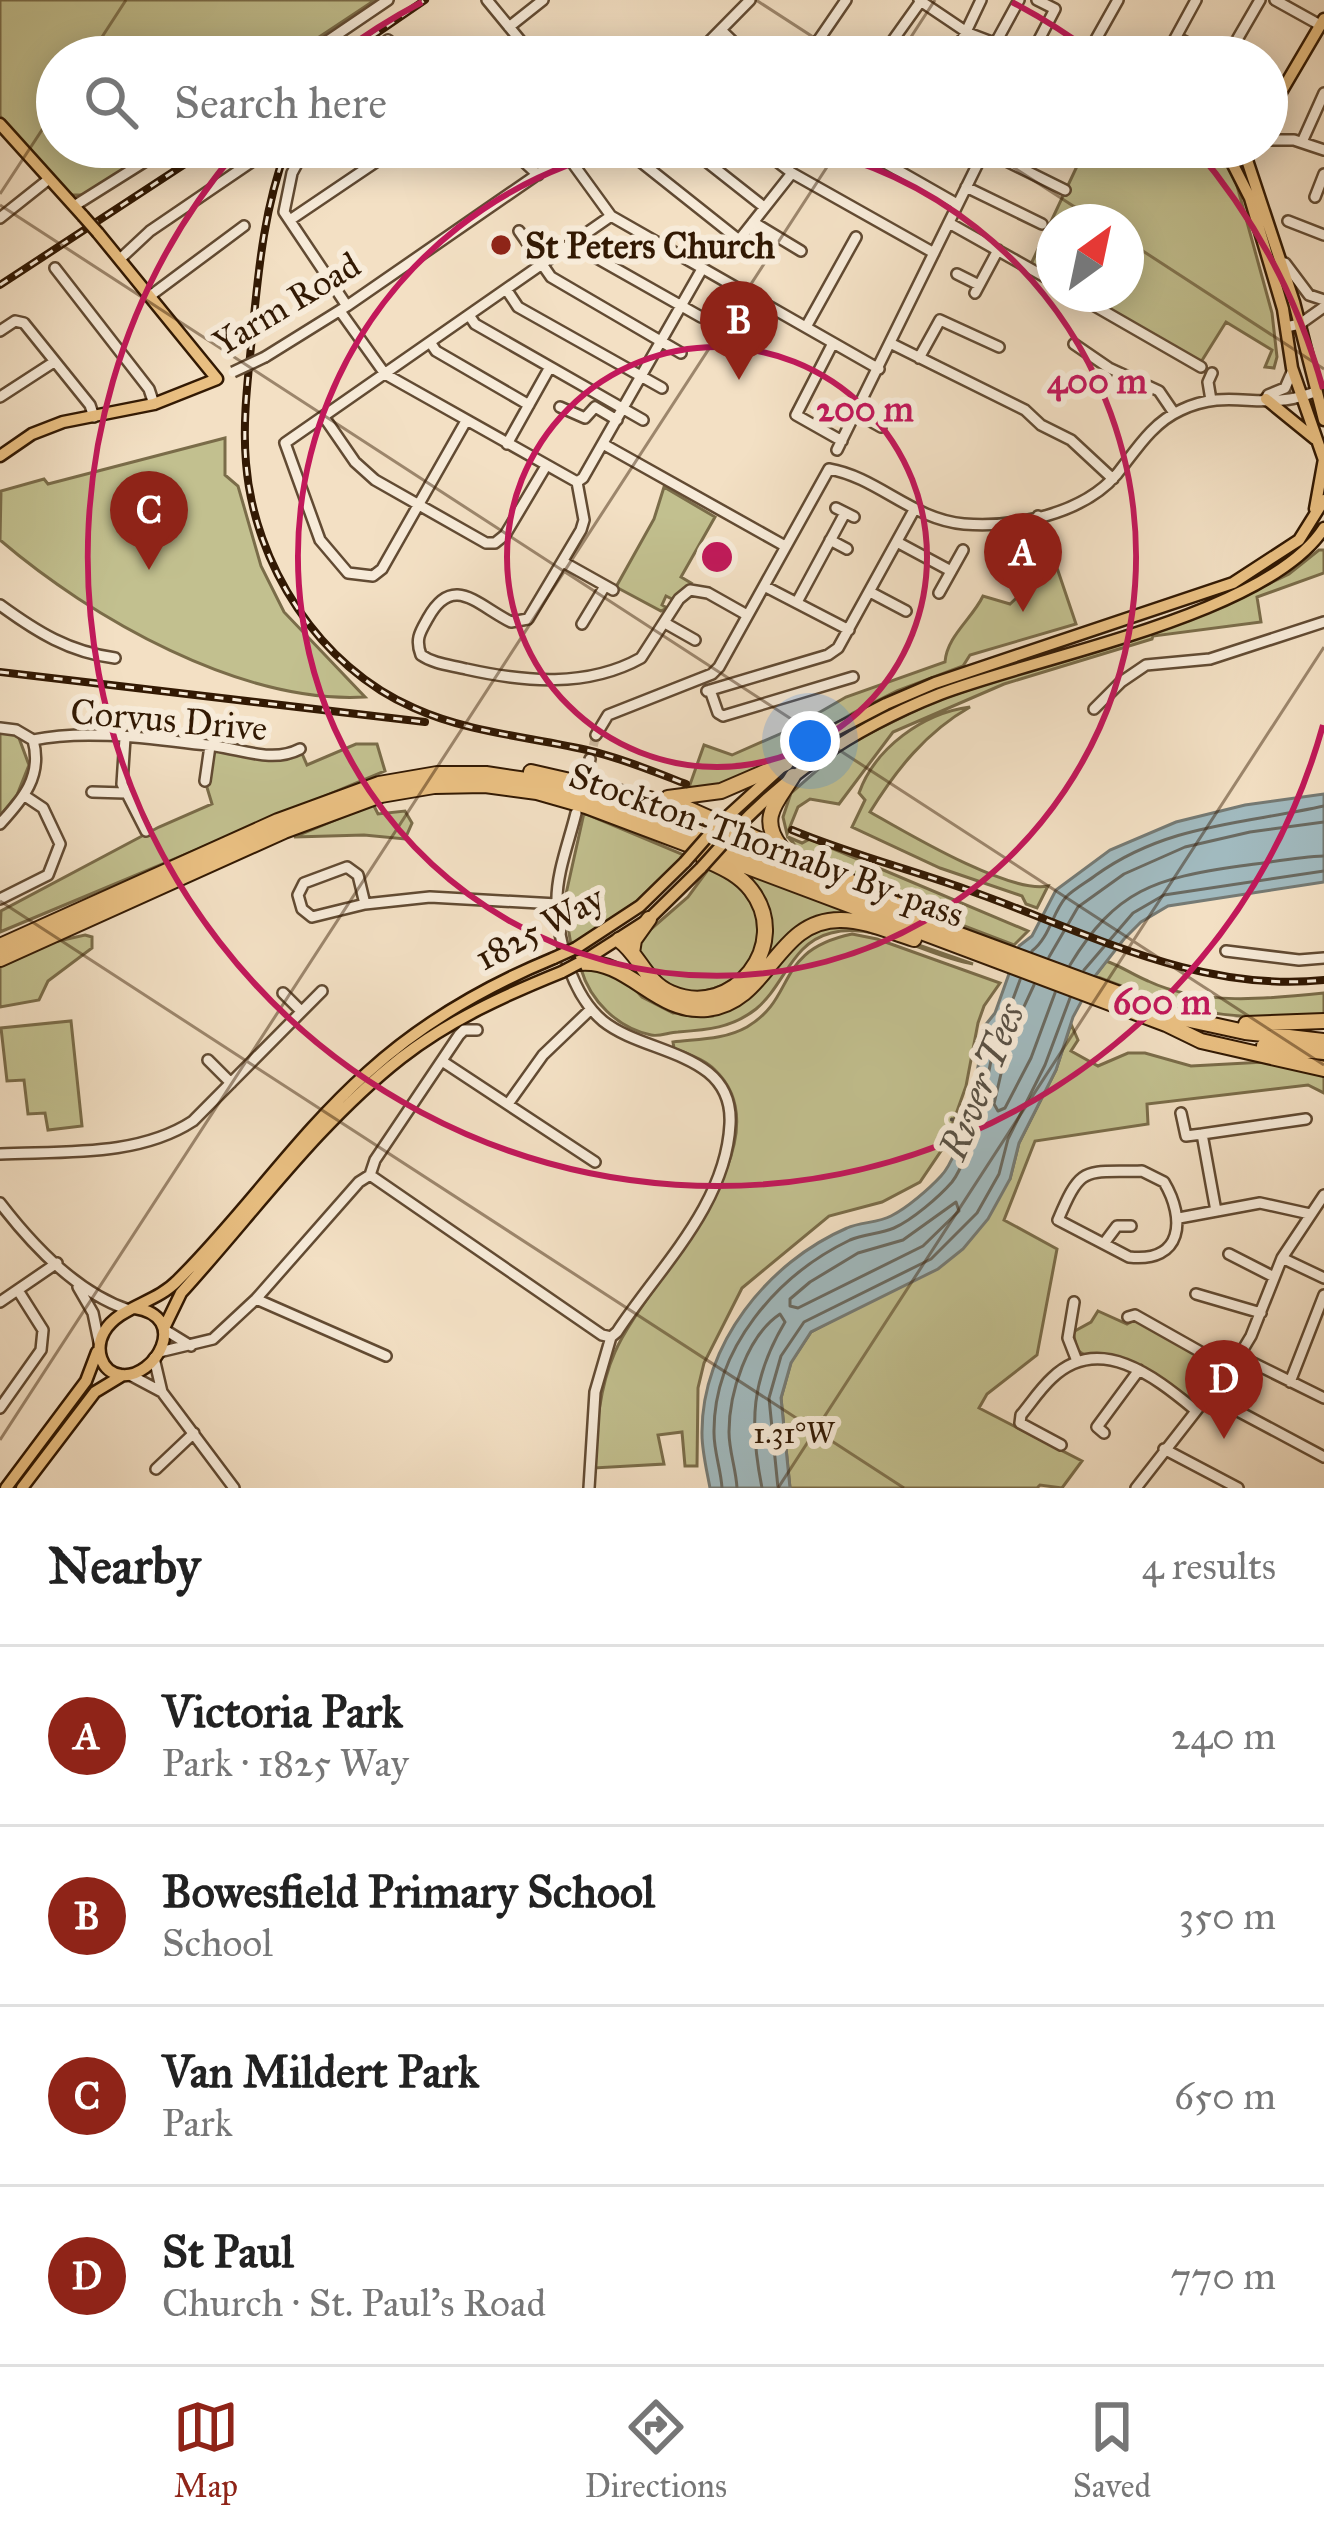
<!DOCTYPE html>
<meta charset="utf-8">
<style>
body{margin:0;font-family:"IM FELL Great Primer",serif;background:#f6f6f6;color:#222}
.compass{position:absolute;left:1036px;top:204px;width:108px;height:108px;border-radius:50%;background:#fff;box-shadow:0 6px 30px #0003;rotate:33deg}
.you{position:absolute;left:810px;top:741px;width:42px;height:42px;margin:-30px;border:9px solid #fff;border-radius:50%;background:#1a73e8;box-shadow:0 0 0 18px #1a73e833}
.badge{display:grid;place-items:center;width:78px;height:78px;border-radius:50%;background:#8f2418;color:#fff;font-size:39px;font-weight:700}
.pin{position:absolute;translate:-50% -99px;filter:drop-shadow(0 3px 6px #0008)}
.pin::after{content:'';position:absolute;top:63px;width:42px;height:36px;background:inherit;clip-path:polygon(0 0,100% 0,50% 100%)}
.list{margin:0;padding:0;list-style:none}
h2{display:flex;justify-content:space-between;align-items:center;height:156px;margin:0;padding:0 48px;font-size:51px}
h2 small{font-size:39px;font-weight:400;color:#767676}
.list li{display:grid;grid-template-columns:78px 1fr auto;gap:36px;align-items:center;box-sizing:border-box;height:180px;padding:0 48px;border-top:3px solid #e0e0e0}
.list b{display:block;font-size:45px;white-space:nowrap}
.list p{margin:0;font-size:39px;white-space:nowrap;color:#767676}
.list em{font-size:39px;font-style:normal;color:#767676}
.icon{flex:none;width:66px;height:66px;fill:none;stroke:currentColor;stroke-width:2;stroke-linecap:round;stroke-linejoin:round}
.map{position:relative;flex:none;width:1324px;height:1488px;overflow:hidden}
.search{position:absolute;background:#fff;box-shadow:0 6px 30px #0003;left:36px;right:36px;top:36px;height:132px;display:flex;align-items:center;gap:30px;box-sizing:border-box;padding:0 42px;border-radius:66px;color:#767676;font-size:45px}
.sheet{height:876px;background:#fff}
nav{display:flex;justify-content:space-around;align-items:center;box-sizing:border-box;height:168px;border-top:3px solid #e0e0e0;background:#fff;font-size:33px;color:#767676}
nav a{display:grid;justify-items:center;gap:6px}
nav .on{color:#8f2418}
.map>svg:first-child{display:block}
</style>
<div class="map">
<svg width="1324" height="1488" viewBox="0 0 1324 1488">
<rect width="100%" height="100%" fill="#f3e0c4"/>
<filter id="stains"><feTurbulence type="fractalNoise" baseFrequency=".00167" numOctaves="4"/><feColorMatrix values="0 0 0 0 .2 0 0 0 0 .09 0 0 0 0 .02 0 0 0 .5 -.17"/></filter>
<radialGradient id="worn" r=".72"><stop offset=".6" stop-color="#630" stop-opacity="0"/><stop offset="1" stop-color="#630" stop-opacity=".3"/></radialGradient>
<path fill="#c2c08f" stroke="#7a6c49" stroke-width="3" d="M0 0H375L289 57H57V147H158L88 195H70L0 116Z
M1086 147H1209L1233 171 1272 313 1277 357 1274 368 1265 367 1272 350 1226 322 1201 362 1082 294H1126V222H1054V277L1031 264Z
M225 438V475L238 486 261 566 284 612 365 697C241 704 91 618 0 540L1 491 44 479 48 484Z
M664 487 715 517 681 577 691 583 672 599 666 596 662 605 667 608 661 611 616 587 654 519Z
M1319 550H1324V573L1257 597 1261 622 1153 636 1152 639 1004 684 893 732 839 804 810 799 798 807 787 834 783 817 791 793 846 745 935 701 1227 604 1289 574Z
M1055 562 1076 624 970 655 963 666 897 691 853 713 736 784 687 793 704 745 732 755 789 730 846 697 945 662C947 636 972 619 983 596L1010 604Z
M970 707C926 732 896 770 870 812 907 833 1009 894 1048 886L1037 908 1026 904 1022 896 940 868 852 827 865 800 859 793C875 748 923 713 970 707Z
M0 728 16 730 29 765 17 795 0 816Z
M356 744H377L385 771 0 932 1 911 159 827 212 804 205 781 210 746 274 757 300 749 307 765Z
M373 804 378 814 405 811 412 823 405 839 364 835 294 837Z
M584 813 684 855 657 888 571 945 564 903Z
M788 837 802 843 810 839 1028 931 1014 945 917 908 814 858 799 850Z
M722 861 863 916 869 917C846 920 823 915 799 928 778 940 769 959 755 977 725 1014 672 1009 641 976L643 974C699 1039 801 973 762 898 752 880 734 872 722 861Z
M710 867C839 937 680 1057 638 948L643 936 688 897Z
M828 926 867 927 973 964C928 957 878 921 831 933 791 943 785 985 756 1009 732 1028 707 1030 678 1032 669 1032 660 1037 651 1035 617 1028 590 1000 581 969L593 964 624 977 642 997 673 1013 710 1012 787 947Z
M852 934 877 939 1000 983 984 1006 978 1023 966 1086 945 1145 920 1182 882 1202 829 1216 742 1288 704 1363 698 1388 697 1466H685L682 1432 658 1435 664 1464 594 1468C596 1430 599 1388 615 1352 643 1285 792 1143 715 1070 704 1059 687 1054 674 1048L673 1042C697 1039 724 1040 747 1027 798 997 773 951 852 934Z
M85 935 92 937V948L48 981 39 1000 0 1007V967L54 942Z
M1106 961C1121 966 1133 975 1148 981 1201 1006 1268 999 1324 993V1015C1224 1023 1186 1011 1095 976Z
M71 1021 82 1126 48 1130 45 1113 28 1114 24 1080 7 1081 1 1028Z
M1071 1024 1078 1040 1071 1051 1098 1066 1128 1053H1145L1191 1066 1265 1062 1324 1076V1093L1308 1085 1147 1104 1148 1124 1035 1141 1004 1220 1057 1249 1037 1355 987 1394 979 1408 1082 1461 1062 1488 1040 1485 1037 1488H790L781 1398 791 1362 811 1332 854 1309 1010 1179 1019 1143 1056 1070Z
M1098 1311 1127 1324 1136 1319 1215 1366 1190 1398C1158 1377 1126 1348 1086 1356L1077 1350 1073 1332 1091 1322Z"/>
<path fill="#a1babf" stroke="#757a74" stroke-width="3" d="M1324 794V882L1168 906 1141 922 1124 939 1095 976 1073 1017 1056 1070 1019 1143 1010 1179 988 1219 963 1249 938 1269 811 1332 791 1363 781 1398 790 1488H710C707 1471 702 1452 702 1434 701 1345 768 1262 847 1228 860 1222 878 1223 891 1216 907 1208 929 1189 941 1176 963 1153 981 1061 983 1028L995 1013 1019 946 1032 936 1056 890 1110 850 1176 822 1245 805Z"/>
<g fill="none" stroke-linecap="round" stroke-linejoin="round">
<path stroke="#6a6a61" stroke-width="3" d="M1032 951C1050 937 1052 913 1066 897 1074 889 1087 882 1096 875 1167 824 1243 824 1324 806
M1049 957 1078 907 1124 874 1185 847 1250 832 1324 822
M1070 965C1116 889 1156 878 1240 866 1268 863 1296 857 1324 856
M1084 970 1133 913 1164 895 1324 871
M1034 985 1009 1039 994 1104 998 1111 1005 1108 1031 1058 1055 993
M956 1202 959 1211 923 1246 798 1308 790 1306V1299L810 1282 858 1253 903 1240Z
M722 1488C721 1470 714 1452 714 1433 713 1349 777 1275 850 1240 864 1234 880 1234 894 1228 912 1220 939 1197 952 1182 971 1158 992 1065 995 1033L1006 1018 1020 980
M737 1488C736 1469 729 1451 729 1432 729 1393 747 1336 780 1314L785 1322C751 1379 749 1423 762 1488
M778 1488 769 1398 781 1356 804 1322 931 1259 977 1213 999 1174 1008 1139 1045 1065 1070 998"/>
<path stroke="#ccb89d" stroke-width="9" stroke-dasharray="9 4.5" stroke-linecap="butt" d="M590 759 596 735"/>
<defs>
<path id="minor" d="M487 0 534 57
M919 0 968 33 1031 57
M1275 0 1320 25
M509 27 543 0
M721 30 749 57
M1176 37 1214 57
M995 44 1019 0
M304 57 388 0
M369 57 388 40 408 57
M694 57 750 0
M807 57 846 0
M881 57 921 1
M954 57 981 0
M1030 57 1055 9 1037 0
M1086 57 1118 0
M1165 57 1196 0
M1227 57 1260 0
M1267 140H1294L1324 150
M1302 142 1324 93
M306 147 292 173 284 212 347 306
M508 147 538 175
M622 147 739 240 792 173
M688 147 764 207
M758 147 792 173 934 253
M857 147 957 204
M1077 147 1080 149
M984 150 1065 190
M566 154 611 216 879 369
M879 162 890 147
M966 187 1042 224
M1315 197 1324 174
M74 206 168 147
M0 218 49 179
M290 220 398 147
M1288 221 1324 235
M753 222 801 251
M949 223 1054 282
M519 231 551 277 681 353
M572 244 701 317
M120 259 150 231 260 156
M1285 263 1309 295 1324 300
M55 268 149 389 154 404
M957 274 979 285
M506 289 518 307 662 388
M975 293 998 250
M1074 294 1201 367
M150 296 244 226
M340 311 385 374 577 482
M469 315 475 324 643 420
M806 327 856 237
M1286 327 1300 324 1324 307
M0 331 15 321 24 323 90 405 94 417
M430 342 436 351 529 405
M833 343 796 415 842 441
M892 344 1025 410 1041 425 1071 440 1113 479
M1074 344 1109 368 1159 391 1174 413
M265 357 347 306 577 147
M919 358 940 320 999 347
M1268 395 1285 388 1292 372
M0 397 54 362
M1211 400 1208 382 1212 373
M560 407 585 418 595 407 617 420
M856 413 881 427
M324 417 355 462 375 480 486 543H495L505 535 546 466
M466 421 382 569 373 576 348 573 320 540 285 443 611 216
M507 444 550 367
M603 444 785 546
M837 450 986 147
M577 482 584 520 581 530 528 619 511 622C477 605 453 573 428 618 420 632 415 639 421 655 434 664 450 665 466 669 524 682 587 688 641 658L679 599 690 590 708 593 747 615
M577 482 583 478 702 269
M836 508 854 517
M1038 516 1049 552
M830 540 847 549
M897 542 951 571
M563 562 613 590
M764 586 849 630
M870 592 906 611
M939 593 963 550
M797 602 845 513
M0 605C37 632 69 652 115 658
M665 623 695 640
M582 624 605 586
M710 690 718 713 723 716 853 677
M707 691 828 655 838 648 914 510
M1094 709 1121 682 1146 665 1210 659 1324 622
M0 728 16 730 33 740
M596 735 608 715 712 674 719 667 829 469C877 477 913 520 964 524 1015 528 1083 514 1117 474 1136 450 1152 423 1181 410 1224 390 1250 406 1290 399 1298 398 1308 394 1316 392
M125 738 122 784 146 831
M33 740C90 728 158 740 215 746 244 750 273 763 300 749
M586 775 590 759
M205 781 210 746
M92 792 125 793
M0 824C23 799 43 776 33 740
M0 899 48 875 60 844 43 808 25 796
M365 904 358 875 347 867 304 883 298 895 302 909 312 917 365 904 430 897 557 904
M1226 951 1299 960 1324 958
M283 993 301 1011
M208 1060 231 1083
M442 1061 595 1162
M508 1104 543 1055 591 1009
M1181 1113 1186 1136 1202 1134
M0 1154C63 1151 138 1157 193 1121L322 991
M1142 1171 1164 1182C1186 1219 1183 1263 1129 1257L1058 1220C1082 1163 1084 1173 1142 1171Z
M370 1175 602 1335 611 1337 617 1332C659 1268 726 1205 730 1124 734 1051 645 1055 603 1021 572 995 558 943 557 903 556 874 569 842 576 813
M0 1203C33 1246 77 1293 129 1310
M1216 1211 1202 1134 1306 1119
M1179 1218 1260 1203 1310 1214
M1105 1242 1117 1226H1131
M1229 1254 1274 1277
M1282 1258 1324 1278
M78 1287 93 1313 99 1342
M1196 1294 1261 1313
M256 1299 386 1356
M0 1302 57 1263
M1074 1302 1068 1338 1077 1361
M1128 1317 1135 1315 1229 1368
M165 1330 191 1346
M159 1352 213 1339 256 1299 359 1182 370 1175 375 1160 459 1035 464 1030H477
M1239 1356 1324 1398
M154 1358 162 1392 234 1488
M130 1375 162 1392
M1290 1382 1324 1295
M1206 1394 1324 1457
M0 1408 41 1350 43 1330 19 1292
M1104 1433 1097 1427 1139 1370
M1061 1445 1020 1423 1021 1415C1031 1403 1040 1389 1052 1378 1099 1333 1154 1376 1194 1409
M1164 1449 1238 1488
M156 1469 194 1433
M589 1488 595 1392 611 1337
M1136 1488 1239 1356 1251 1336 1282 1258 1324 1195"/>
<path id="major" d="M1267 116 1324 19
M0 124 83 216
M1224 147 1250 198 1283 309 1292 368 1324 460
M1249 152 1247 160 1294 302 1324 420
M1266 399 1315 439
M0 456 32 434 63 422 154 404 217 379 98 233
M1315 509 1324 459
M716 827 786 763 828 734 886 704 935 683 1233 583 1299 540 1324 500
M734 831C792 769 861 725 940 694 1039 656 1268 615 1324 528
M576 948 640 906 685 862
M582 962 649 919 701 868
M135 1308C191 1317 155 1379 121 1375 100 1372 95 1348 104 1332 118 1307 156 1303 177 1281 244 1215 297 1135 368 1072 422 1023 486 986 554 958
M165 1326 181 1293C252 1215 317 1124 401 1058 450 1020 505 995 562 972
M6 1488 86 1381 97 1352
M22 1488 95 1392 123 1375"/>
<path id="highway" d="M531 772 684 807 720 823
M668 798 721 791 786 763
M736 829 895 902
M780 846C758 817 778 801 793 776
M952 932 1190 1020 1245 1032 1324 1041
M619 940C640 955 645 982 671 993 733 1020 793 944 751 890 739 874 721 867 704 859
M0 946 278 821 379 784 437 774H486L540 782 620 807 955 934
M632 953 634 940 649 919
M0 959 284 831 381 795 434 786 485 785 537 792 586 806 1166 1024 1201 1041 1324 1069
M579 963C629 958 655 1014 707 1009 770 1002 775 919 841 920 866 920 891 932 914 939
M1246 1024 1324 1021
M1264 1046 1324 1052"/>
</defs>
<use href="#minor" stroke="#624b33" stroke-width="14"/>
<use href="#major" stroke="#321903" stroke-width="15"/>
<use href="#highway" stroke="#321903" stroke-width="18"/>
<use href="#minor" stroke="#f7ebd9" stroke-width="9"/>
<use href="#major" stroke="#eac082" stroke-width="10"/>
<use href="#highway" stroke="#eac082" stroke-width="14"/>
<defs>
<path id="rail" d="M342 57 425 0
M287 147C265 206 259 264 253 326 249 371 242 417 246 463 254 564 319 667 414 708 469 733 532 737 591 751 624 759 655 772 686 784
M0 285 211 147
M0 672 425 722
M792 830C850 854 909 869 968 890 1085 931 1196 993 1324 980"/>
</defs>
<use href="#rail" stroke="#321903" stroke-width="8"/>
<use href="#rail" stroke="#f7ebd9" stroke-width="3" stroke-dasharray="9" stroke-linecap="butt"/>
<defs>
<path id="minor-bridge" d="M233 372 265 357"/>
<path id="major-bridge" d="M83 216 98 233
M685 862 714 829
M701 868 728 838
M554 958 576 948
M562 972 579 963"/>
</defs>
<use href="#minor-bridge" stroke="#624b33" stroke-width="14" stroke-linecap="butt"/>
<use href="#major-bridge" stroke="#321903" stroke-width="15" stroke-linecap="butt"/>
<use href="#minor-bridge" stroke="#f7ebd9" stroke-width="9"/>
<use href="#major-bridge" stroke="#eac082" stroke-width="10"/>
</g>
<path fill="none" stroke="#321903" stroke-width="3" stroke-opacity="0.45" d="M756 0 844 57M89 57 126 0M898 57 935 0M982 147 1098 222M0 194 57 107M0 205 1324 1065M1126 240 1324 369M0 901 904 1488M0 1440 840 147M778 1488 1324 647"/>
<g fill="none" stroke="#c2185b" stroke-width="6">
<circle cx="717" cy="557" r="210"/>
<path d="M804 147A419 419 0 1 1 630 147"/>
<path d="M1323 725A629 629 0 1 1 239 148M338 55A629 629 0 0 1 422 2M1012 2A629 629 0 0 1 1096 55M1195 148A629 629 0 0 1 1323 389"/>
</g>
<circle fill="#8f2418" stroke="#f7ebd9" stroke-width="4.5" cx="501" cy="245" r="12"/>
<g text-anchor="middle" stroke-width="12" stroke-linejoin="round" paint-order="stroke">
<g font-size="36" font-weight="bold" fill="#321903" stroke="#f7ebd9" text-anchor="start">
<text x="525" y="258">St Peters Church</text>
</g>
<g font-size="36" fill="#321903" stroke="#f7ebd9">
<text transform="translate(286 303) rotate(-31)" y="13">Yarm Road</text>
<text transform="translate(169 719) rotate(5)" y="13">Corvus Drive</text>
<text transform="translate(767 844) rotate(20)" y="13">Stockton-Thornaby By-pass</text>
<text transform="translate(539 927) rotate(-28)" y="13">1825 Way</text>
</g>
<g font-size="39" font-style="italic" fill="#595145" stroke="#f7ebd9">
<text transform="translate(981 1081) rotate(-68)" y="14">River Tees</text>
</g>
</g>
<g font-size="30" text-anchor="middle" fill="#321903" stroke="#f7ebd9" stroke-width="12" stroke-linejoin="round" paint-order="stroke">
<text x="794" y="1443">1.31°W</text>
</g>
<circle cx="717" cy="557" r="18" fill="#c2185b" stroke="#f7ebd9" stroke-width="6"/>
<g font-size="36" text-anchor="middle" font-weight="bold" fill="#c2185b" stroke="#f7ebd9" stroke-width="12" stroke-linejoin="round" paint-order="stroke">
<text x="1097" y="393">400 m</text>
<text x="865" y="421">200 m</text>
<text x="1162" y="1014">600 m</text>
</g>
<rect width="100%" height="100%" filter="url(#stains)"/>
<rect width="100%" height="100%" fill="url(#worn)"/>
</svg>
<svg class="compass" viewBox="-18 -18 36 36"><path d="M0-13l5 13h-10z" fill="#e53935"/><path d="M0 13l5-13h-10z" fill="#767676"/></svg>
<div class="you"></div>
<div class="pin badge" style="left:1023px;top:612px">A</div>
<div class="pin badge" style="left:739px;top:380px">B</div>
<div class="pin badge" style="left:149px;top:570px">C</div>
<div class="pin badge" style="left:1224px;top:1439px">D</div>
<div class="search"><svg class="icon" aria-label="search" viewBox="0 0 24 24"><circle cx="10" cy="10" r="6"/><path d="M15 15l6 6"/></svg>Search here</div>
</div>
<section class="sheet">
<h2>Nearby<small>4 results</small></h2>
<ul class="list">
<li><span class="badge">A</span><div><b>Victoria Park</b><p>Park · 1825 Way</p></div><em>240 m</em></li>
<li><span class="badge">B</span><div><b>Bowesfield Primary School</b><p>School</p></div><em>350 m</em></li>
<li><span class="badge">C</span><div><b>Van Mildert Park</b><p>Park</p></div><em>650 m</em></li>
<li><span class="badge">D</span><div><b>St Paul</b><p>Church · St. Paul's Road</p></div><em>770 m</em></li>
</ul>
</section>
<nav>
<a class="on"><svg class="icon" aria-label="map" viewBox="0 0 24 24"><path d="M3 6l6-2 6 2 6-2v14l-6 2-6-2-6 2zM9 4v14M15 6v14"/></svg>Map</a>
<a><svg class="icon" aria-label="directions" viewBox="0 0 24 24"><path d="M12 3l9 9-9 9-9-9zM9 14v-3h6M13 9l2 2-2 2"/></svg>Directions</a>
<a><svg class="icon" aria-label="saved" viewBox="0 0 24 24"><path d="M7 4h10v16l-5-4-5 4z"/></svg>Saved</a>
</nav>
